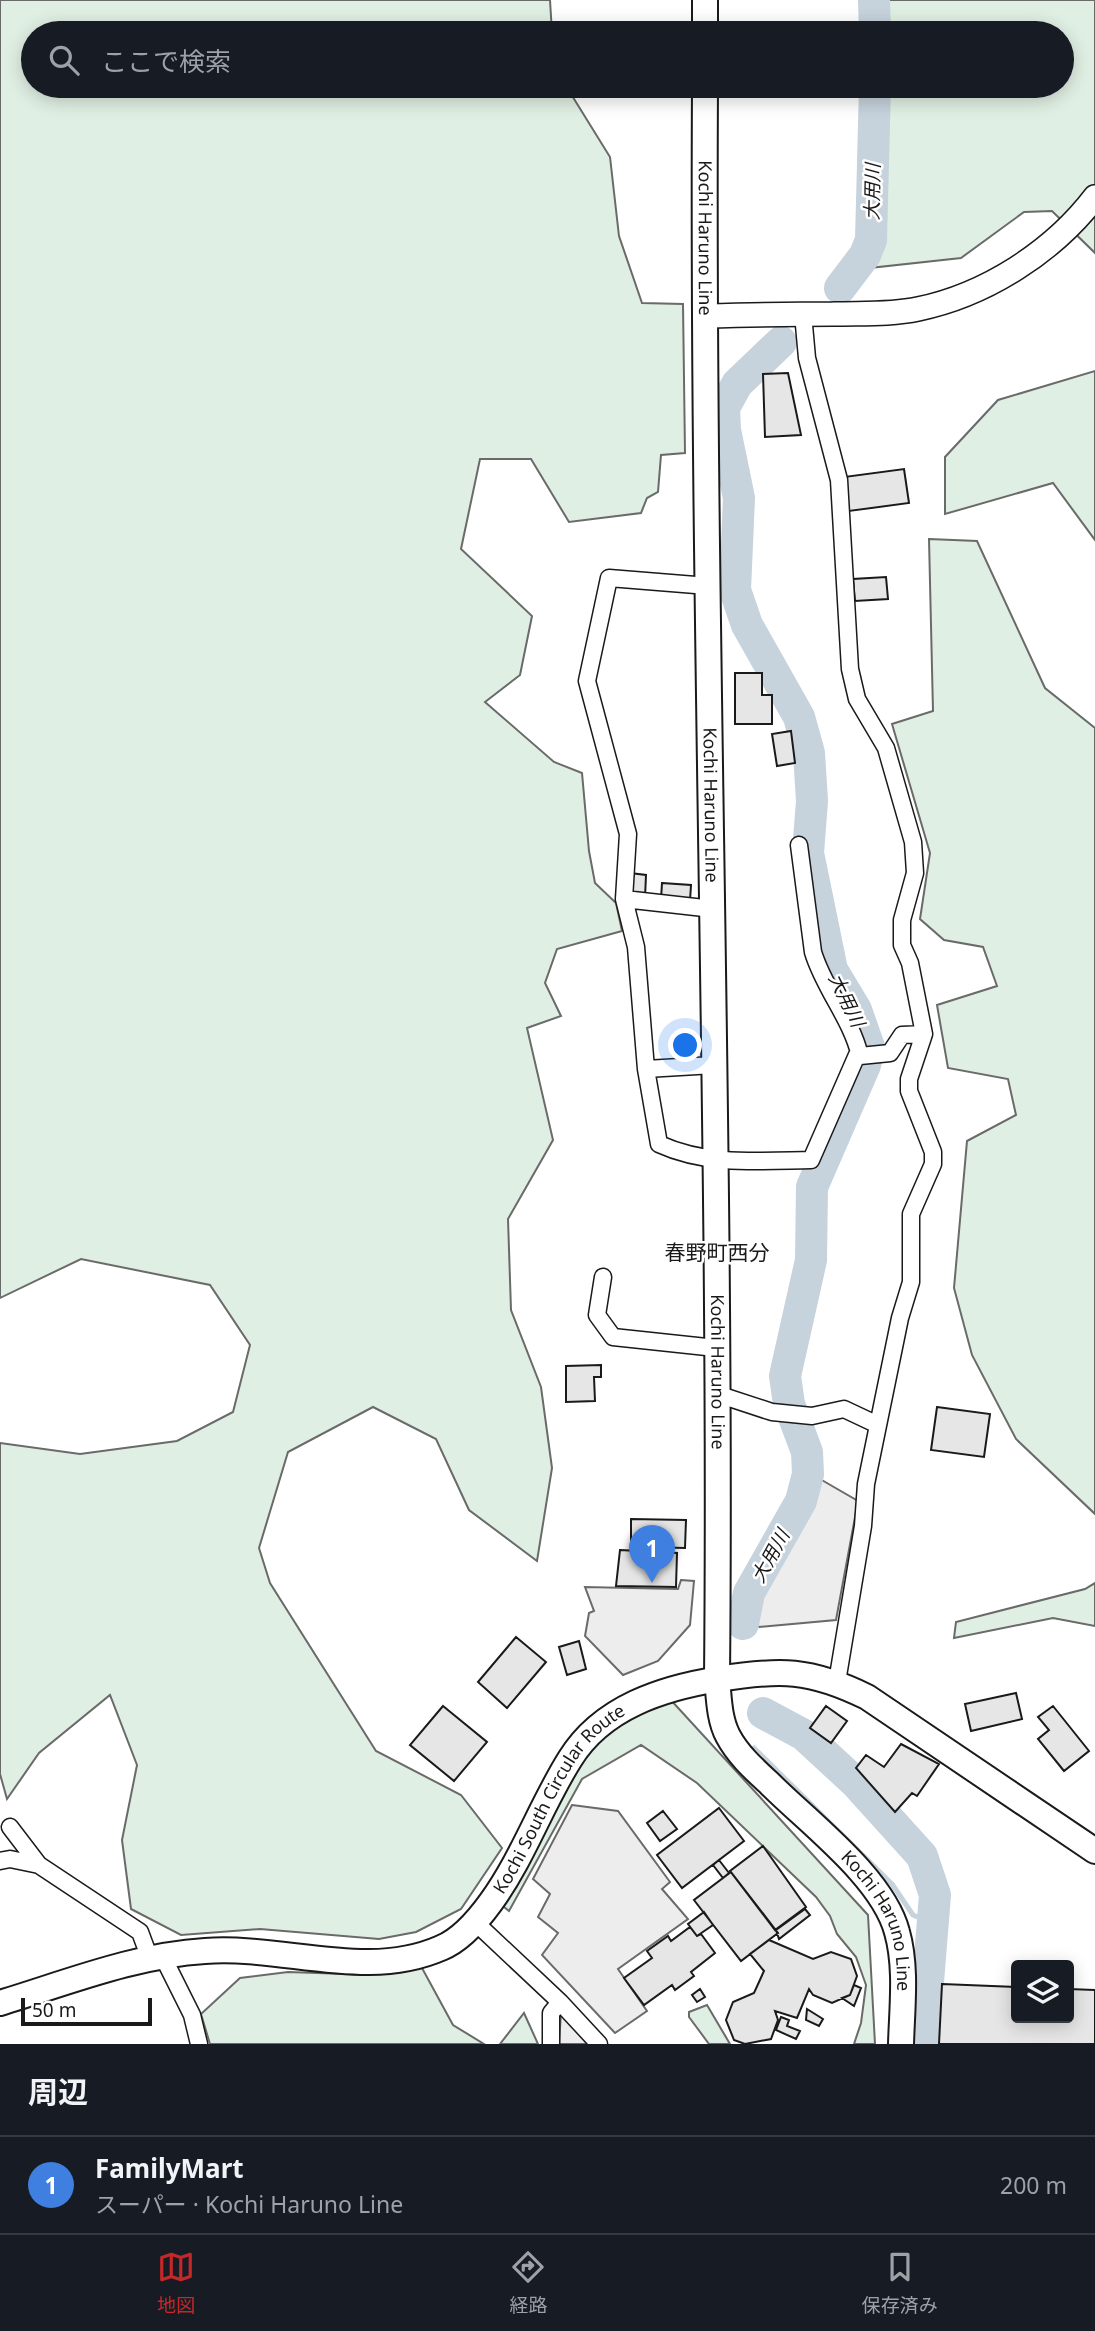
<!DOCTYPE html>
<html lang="ja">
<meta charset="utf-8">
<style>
body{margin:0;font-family:"Noto Sans","Noto Sans JP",sans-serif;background:#20242c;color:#f1f3f6}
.controls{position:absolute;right:21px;bottom:21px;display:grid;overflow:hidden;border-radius:7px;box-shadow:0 4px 18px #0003}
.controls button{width:63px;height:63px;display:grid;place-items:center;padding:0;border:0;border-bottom:2px solid #363941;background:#171b24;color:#f1f3f6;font:35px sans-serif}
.scale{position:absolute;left:21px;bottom:18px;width:131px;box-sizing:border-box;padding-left:7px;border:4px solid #1a1a1a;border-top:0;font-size:19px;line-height:24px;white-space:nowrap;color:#1a1a1a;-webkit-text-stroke:5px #fff;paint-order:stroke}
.you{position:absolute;left:686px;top:1046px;width:24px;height:24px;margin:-18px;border:5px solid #fff;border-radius:50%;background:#1a73e8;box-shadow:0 0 0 10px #1a73e833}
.badge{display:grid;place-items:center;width:46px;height:46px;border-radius:50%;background:#c62828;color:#fff;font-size:23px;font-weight:700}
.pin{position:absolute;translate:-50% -58px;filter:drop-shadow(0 2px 4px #0008)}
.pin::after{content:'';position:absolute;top:37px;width:24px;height:21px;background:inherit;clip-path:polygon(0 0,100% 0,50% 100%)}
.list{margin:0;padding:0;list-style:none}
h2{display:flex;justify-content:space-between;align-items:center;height:91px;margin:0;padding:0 28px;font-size:30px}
h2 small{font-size:23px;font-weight:400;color:#9ea1a6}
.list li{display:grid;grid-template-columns:46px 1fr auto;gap:21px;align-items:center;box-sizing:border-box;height:98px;padding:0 28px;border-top:2px solid #363941}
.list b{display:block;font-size:26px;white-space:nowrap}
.list p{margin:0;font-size:23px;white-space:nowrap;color:#9ea1a6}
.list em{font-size:23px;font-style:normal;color:#9ea1a6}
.icon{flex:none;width:38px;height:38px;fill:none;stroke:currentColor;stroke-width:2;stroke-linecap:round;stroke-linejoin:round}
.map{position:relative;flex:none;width:1095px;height:2044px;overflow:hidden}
.search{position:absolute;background:#171b24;box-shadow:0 4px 18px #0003;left:21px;right:21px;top:21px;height:77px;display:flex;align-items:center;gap:18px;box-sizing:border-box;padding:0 24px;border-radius:38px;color:#9ea1a6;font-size:26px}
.sheet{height:189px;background:#171b24}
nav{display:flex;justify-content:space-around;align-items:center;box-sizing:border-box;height:98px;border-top:2px solid #363941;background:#171b24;font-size:19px;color:#9ea1a6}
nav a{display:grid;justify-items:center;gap:4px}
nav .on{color:#c62828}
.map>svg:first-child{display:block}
</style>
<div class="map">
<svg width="1095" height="2044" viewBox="0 0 1095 2044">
<rect width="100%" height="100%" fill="#fff"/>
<path fill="#e0efe3" stroke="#6a6a6a" stroke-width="2" d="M0 0H550L552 33H33V86H566L610 157 619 236 642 303 683 304 685 453 661 455 658 492 647 498 641 513 569 522 531 459H480L461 549 532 616 520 675 485 702 554 762 582 773 589 851 595 883 616 903 622 931 557 949 545 983 561 1016 527 1028 553 1140 508 1219 511 1310 541 1387 552 1468 537 1561 469 1510 436 1439 373 1407 288 1452 259 1548 270 1583 376 1751 461 1795 502 1848 461 1909 416 1932 379 1939 260 1929 181 1935 131 1909 122 1840 137 1765 110 1695 39 1753 7 1799 0 1774V1443L80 1454 177 1441 233 1412 250 1345 210 1285 81 1259 0 1298Z
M888 0H1095V253L1052 211 1024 212 961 258 869 268 881 196 878 86H1062V33H883Z
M1095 371V540L1053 483 945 514V457L998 400Z
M929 539 977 541 1045 688 1095 728V1514L1016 1439 972 1355 954 1288 967 1141 1016 1115 1008 1079 948 1068 937 1005 997 986 983 947 944 940 920 919 930 853 892 724 933 711Z
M1095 1583V1626L1053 1618 954 1638 956 1622 1085 1589Z
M669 1698 868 1915 875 2044H854L861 2023 866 1985 856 1957 837 1934 830 1916 816 1897 697 1783 641 1745 582 1779 509 1911 499 1903 580 1757 622 1719Z
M422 1968 453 2025 484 2044H210L201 2014 240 1978 288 1972 346 1974Z
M707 2005 730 2044H709L689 2017V2012Z
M524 2013 538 2044H500Z"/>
<path fill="#ededed" stroke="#6a6a6a" stroke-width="2" d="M820 1479 858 1501 836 1620 759 1627 749 1617Z
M681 1580 694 1581 690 1625 658 1661 623 1675 585 1636 589 1613 594 1611 585 1587 678 1589Z
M572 1805 618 1811 670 1882 662 1889 688 1919 618 1969 647 2011 615 2033 542 1955 558 1933 538 1917 550 1894 533 1879Z
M561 2012 585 2041 587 2044H559Z"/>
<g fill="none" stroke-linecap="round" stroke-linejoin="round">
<path stroke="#c6d2dc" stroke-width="5" d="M754 1748 892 1884 913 1915 932 1923"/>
<path stroke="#c6d2dc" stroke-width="32" d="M874 0 875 33
M840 288 865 255 871 240 875 86
M743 1624 749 1593 801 1501 808 1474 807 1452 789 1404 785 1376 811 1260 812 1187 865 1065 869 1047 856 1010 832 970 808 853 812 801 809 753 799 717 747 625 735 590 739 498 725 430 724 408 737 384 781 342
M763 1713 804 1735 856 1783 922 1856 935 1895 923 2044"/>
</g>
<path fill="#e6e6e6" stroke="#1a1a1a" stroke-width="2" d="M788 373 801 435 765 437 763 374Z
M904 469 909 503 849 511 844 477Z
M886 577 888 599 855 601 853 579Z
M735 673H762V695H772V724H735Z
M791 731 795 763 777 766 772 734Z
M630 873 646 875 645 898 628 897Z
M662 883 691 885 690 901 661 899Z
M601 1365V1377H594L595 1401 566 1402V1366Z
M937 1407 990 1414 984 1457 931 1450Z
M631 1519 686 1520 685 1548 646 1547V1540H631Z
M620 1550 677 1553 676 1587 616 1586Z
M516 1637 546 1662 507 1708 478 1682Z
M579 1641 586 1669 567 1675 559 1647Z
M1016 1693 1022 1719 971 1731 965 1704Z
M443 1706 487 1742 454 1781 410 1745Z
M826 1706 847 1721 831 1743 810 1728Z
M1053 1706 1089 1751 1064 1771 1038 1739 1049 1730 1038 1717Z
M901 1744 939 1764 917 1796 912 1793 895 1812 856 1768 866 1755 884 1767Z
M719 1808 744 1841 682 1888 657 1855Z
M663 1811 677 1829 660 1841 647 1823Z
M763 1846 806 1907 775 1930 730 1871Z
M719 1860 729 1873 723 1878 713 1865Z
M731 1872 778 1933 741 1961 694 1900Z
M805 1909 810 1915 779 1939 776 1930Z
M704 1912 713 1925 697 1936 688 1924Z
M690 1927 697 1936 701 1934 715 1953 691 1972 694 1976 675 1990 672 1985 644 2005 624 1978 652 1958 647 1951 668 1936 671 1941Z
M769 1940 813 1959 831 1952 851 1959 857 1976 850 1995 832 2003 813 1995 809 1989 797 2018 775 2011 778 2020 771 2039 745 2044 734 2040 726 2020 733 2002 754 1993 764 1971 750 1954Z
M942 1984 1016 1987V2018H1069V1989L1095 1990V2044H939Z
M854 1985 861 1988 854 2006 842 1998 850 1995Z
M700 1989 705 1997 697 2002 692 1995Z
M807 2009 823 2019 819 2026 806 2020Z
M781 2017 789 2020 787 2026 800 2031 796 2039 776 2030Z"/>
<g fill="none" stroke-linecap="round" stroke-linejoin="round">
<defs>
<path id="street" d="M803 314 807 358 839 480 850 669 857 699 886 748 913 842 915 873 902 920V945L910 963 924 1034 909 1079V1091L933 1152V1164L911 1214V1282L900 1318 866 1484 863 1526 837 1682
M708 586 609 578 587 681 628 834 624 899 713 909
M624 899 636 947 646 1069 714 1065
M860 1056 890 1053 902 1035 924 1034
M646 1069 659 1144C707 1166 759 1161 811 1160L857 1055 860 1056C851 1018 824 989 813 952L799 845
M603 1277 597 1315 613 1337 716 1348
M717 1394 772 1412 812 1416 844 1409 878 1425
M10 1827 39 1865
M0 1861 10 1859 39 1865 140 1932 150 1959
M476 1923 560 2002 599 2044
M163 1957 192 2015 199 2044
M551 2044V2013L560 2002"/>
<path id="secondary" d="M705 316C747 315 790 314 833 314 861 313 890 315 918 309 986 295 1053 252 1095 197"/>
<g id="primary">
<path d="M705 33V0"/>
<path id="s1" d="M705 86C702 617 722 1148 717 1679 719 1698 719 1719 728 1736 738 1755 755 1770 770 1784 809 1823 883 1878 897 1932 907 1967 902 2008 901 2044"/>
<path id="s2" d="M0 2003C66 1983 136 1955 205 1951 283 1945 366 1981 441 1948 461 1940 478 1920 491 1902 523 1858 541 1805 570 1759 602 1707 663 1688 719 1679 780 1669 810 1669 867 1697L1095 1851"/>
</g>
</defs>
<use href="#street" stroke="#1a1a1a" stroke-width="19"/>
<use href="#secondary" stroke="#1a1a1a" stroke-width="26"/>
<use href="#primary" stroke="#1a1a1a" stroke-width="28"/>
<use href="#street" stroke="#fff" stroke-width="16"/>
<use href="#secondary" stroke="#fff" stroke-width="23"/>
<use href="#primary" stroke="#fff" stroke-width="24"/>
</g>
<g text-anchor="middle" stroke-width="5" stroke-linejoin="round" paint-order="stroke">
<g font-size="18" fill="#1a1a1a" stroke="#fff">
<text dy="6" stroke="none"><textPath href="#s1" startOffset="152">Kochi Haruno Line</textPath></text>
<text dy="6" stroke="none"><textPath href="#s1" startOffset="719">Kochi Haruno Line</textPath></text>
<text dy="6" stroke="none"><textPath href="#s1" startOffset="1286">Kochi Haruno Line</textPath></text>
<text dy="6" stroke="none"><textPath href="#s2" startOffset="644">Kochi South Circular Route</textPath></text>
<text dy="6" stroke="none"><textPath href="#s1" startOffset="1895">Kochi Haruno Line</textPath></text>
</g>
<g font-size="19" font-style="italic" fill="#1a1a1a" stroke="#fff">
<text transform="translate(872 192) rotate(-89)" y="7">大用川</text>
<text transform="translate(847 1000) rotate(64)" y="7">大用川</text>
<text transform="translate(770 1556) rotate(-61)" y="7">大用川</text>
</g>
<g font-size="21" fill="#1a1a1a" stroke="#fff">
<text x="717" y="1260">春野町西分</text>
</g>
</g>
</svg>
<div class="controls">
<button><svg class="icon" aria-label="layers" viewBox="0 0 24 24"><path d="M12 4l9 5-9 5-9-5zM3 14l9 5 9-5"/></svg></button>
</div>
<div class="scale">50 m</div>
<div class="you"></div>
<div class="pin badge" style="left:652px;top:1583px;background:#3f7fe0">1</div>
<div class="search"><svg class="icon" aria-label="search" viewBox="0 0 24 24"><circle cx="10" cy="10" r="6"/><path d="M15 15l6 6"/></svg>ここで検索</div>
</div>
<section class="sheet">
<h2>周辺<small></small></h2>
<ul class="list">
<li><span class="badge" style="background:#3f7fe0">1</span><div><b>FamilyMart</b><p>スーパー · Kochi Haruno Line</p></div><em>200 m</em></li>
</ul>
</section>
<nav>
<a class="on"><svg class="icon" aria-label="map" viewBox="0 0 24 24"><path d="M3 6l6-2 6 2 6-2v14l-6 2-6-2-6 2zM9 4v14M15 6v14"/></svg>地図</a>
<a><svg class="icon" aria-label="directions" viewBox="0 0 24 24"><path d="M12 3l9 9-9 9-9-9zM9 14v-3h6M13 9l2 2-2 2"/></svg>経路</a>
<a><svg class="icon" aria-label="saved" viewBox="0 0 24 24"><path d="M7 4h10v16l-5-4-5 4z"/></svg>保存済み</a>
</nav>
